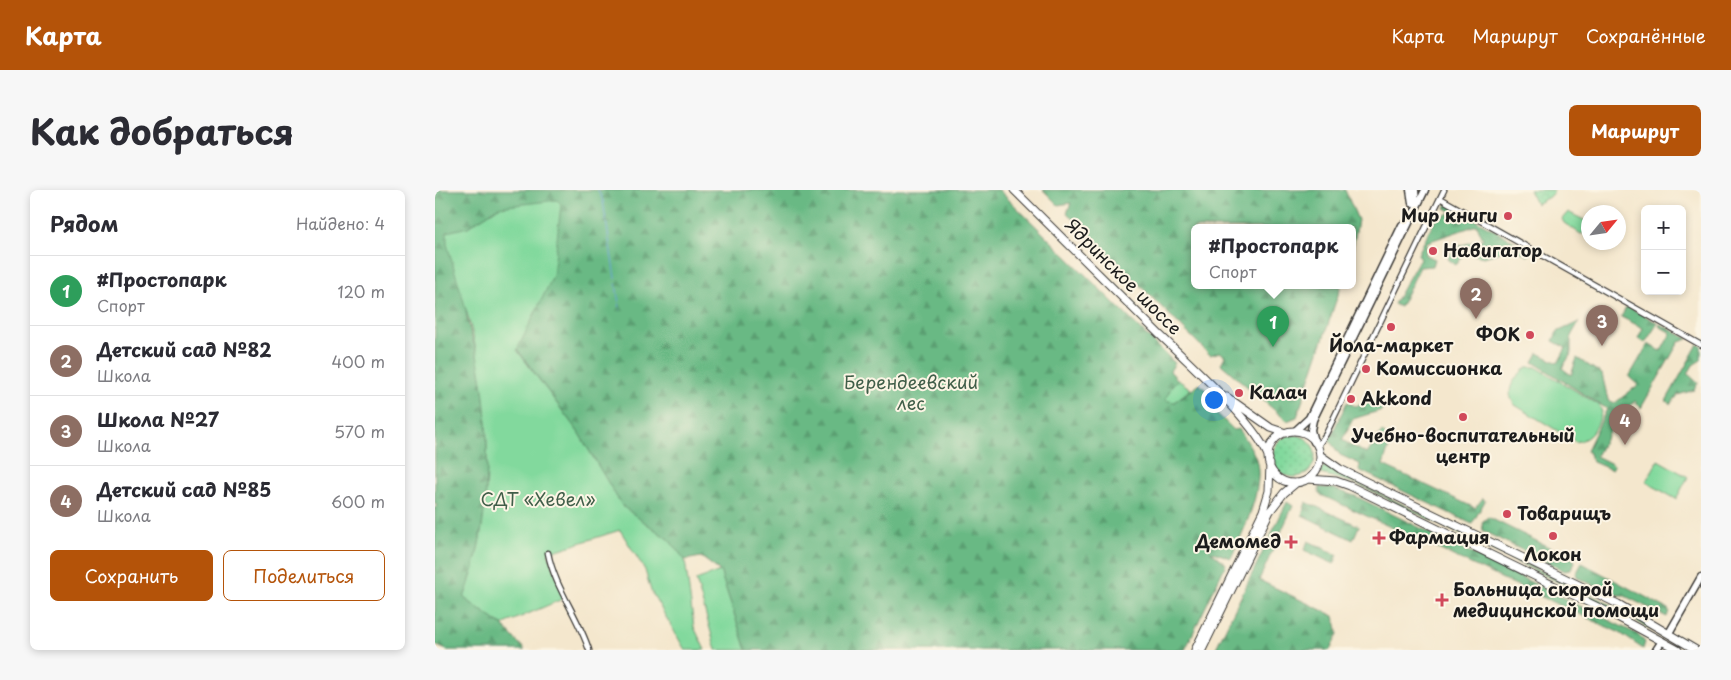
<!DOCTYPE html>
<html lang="ru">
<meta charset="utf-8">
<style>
body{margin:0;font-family:"Playpen Sans",sans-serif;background:#f7f7f7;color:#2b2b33}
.controls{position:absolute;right:15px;top:15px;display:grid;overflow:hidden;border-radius:8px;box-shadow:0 2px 8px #0003}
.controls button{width:45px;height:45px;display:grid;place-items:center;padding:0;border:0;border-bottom:1px solid #e1e1e2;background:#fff;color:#2b2b33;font:25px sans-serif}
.compass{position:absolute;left:1146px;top:15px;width:45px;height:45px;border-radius:50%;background:#fff;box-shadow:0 2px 8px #0003;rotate:61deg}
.you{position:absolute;left:778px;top:209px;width:18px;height:18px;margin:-12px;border:4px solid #fff;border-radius:50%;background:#1a73e8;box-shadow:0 0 0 8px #1a73e833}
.badge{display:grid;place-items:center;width:32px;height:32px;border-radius:50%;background:#b45309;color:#fff;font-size:16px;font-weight:700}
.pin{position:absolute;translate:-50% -41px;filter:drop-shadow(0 1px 2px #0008)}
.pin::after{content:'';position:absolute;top:26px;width:18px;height:15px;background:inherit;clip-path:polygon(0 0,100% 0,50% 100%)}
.popup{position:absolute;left:756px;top:34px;width:165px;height:65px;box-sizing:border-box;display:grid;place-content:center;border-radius:8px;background:#fff;filter:drop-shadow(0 1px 4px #0005);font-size:16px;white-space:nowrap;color:#7c7c81}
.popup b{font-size:19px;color:#2b2b33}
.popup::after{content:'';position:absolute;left:50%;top:100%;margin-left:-10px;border:10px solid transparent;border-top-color:#fff}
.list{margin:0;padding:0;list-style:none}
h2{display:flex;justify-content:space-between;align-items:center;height:65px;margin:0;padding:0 20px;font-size:21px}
h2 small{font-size:16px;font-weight:400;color:#7c7c81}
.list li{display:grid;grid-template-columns:32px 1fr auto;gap:15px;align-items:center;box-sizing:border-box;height:70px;padding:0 20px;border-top:1px solid #e1e1e2}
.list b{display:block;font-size:19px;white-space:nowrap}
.list p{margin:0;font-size:16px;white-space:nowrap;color:#7c7c81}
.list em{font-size:16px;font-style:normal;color:#7c7c81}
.actions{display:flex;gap:10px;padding:15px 20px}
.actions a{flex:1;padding:11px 0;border:1px solid #b45309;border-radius:8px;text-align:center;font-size:18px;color:#b45309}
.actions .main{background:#b45309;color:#fff}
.map{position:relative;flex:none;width:1266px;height:460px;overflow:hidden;border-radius:8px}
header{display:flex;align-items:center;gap:30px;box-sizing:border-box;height:70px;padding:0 25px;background:#b45309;color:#fff}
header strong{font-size:24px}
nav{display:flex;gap:28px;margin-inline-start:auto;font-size:18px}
.intro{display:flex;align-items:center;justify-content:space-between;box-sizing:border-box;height:120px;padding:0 30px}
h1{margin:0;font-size:35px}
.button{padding:12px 22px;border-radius:8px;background:#b45309;color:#fff;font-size:18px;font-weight:700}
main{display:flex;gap:30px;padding:0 30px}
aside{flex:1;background:#fff;border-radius:8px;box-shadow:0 2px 8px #0003}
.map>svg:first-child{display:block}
</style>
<header>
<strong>Карта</strong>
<nav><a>Карта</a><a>Маршрут</a><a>Сохранённые</a></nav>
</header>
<div class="intro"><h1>Как добраться</h1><a class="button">Маршрут</a></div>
<main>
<aside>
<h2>Рядом<small>Найдено: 4</small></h2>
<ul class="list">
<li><span class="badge" style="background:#2e9e5b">1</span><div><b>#Простопарк</b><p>Спорт</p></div><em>120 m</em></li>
<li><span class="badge" style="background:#8d6e63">2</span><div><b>Детский сад №82</b><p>Школа</p></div><em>400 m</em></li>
<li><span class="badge" style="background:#8d6e63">3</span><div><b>Школа №27</b><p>Школа</p></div><em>570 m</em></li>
<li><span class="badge" style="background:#8d6e63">4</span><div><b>Детский сад №85</b><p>Школа</p></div><em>600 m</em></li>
</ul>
<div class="actions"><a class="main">Сохранить</a><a>Поделиться</a></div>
</aside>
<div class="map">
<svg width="1266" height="460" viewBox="0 0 1266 460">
<defs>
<pattern id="grass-dots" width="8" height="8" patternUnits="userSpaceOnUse" patternTransform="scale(1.25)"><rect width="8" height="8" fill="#82d99d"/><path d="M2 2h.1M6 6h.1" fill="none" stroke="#70ba87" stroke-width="1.8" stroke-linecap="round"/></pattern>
<pattern id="forest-firs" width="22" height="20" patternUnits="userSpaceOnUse" patternTransform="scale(1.25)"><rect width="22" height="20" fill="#69b984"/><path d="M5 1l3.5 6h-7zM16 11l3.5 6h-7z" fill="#5a9e71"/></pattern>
<pattern id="park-crowns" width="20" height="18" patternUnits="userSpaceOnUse" patternTransform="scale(1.25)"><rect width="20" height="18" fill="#82d99d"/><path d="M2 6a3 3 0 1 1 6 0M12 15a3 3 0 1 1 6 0" fill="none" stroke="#70ba87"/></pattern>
</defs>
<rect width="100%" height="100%" fill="#fcf5e5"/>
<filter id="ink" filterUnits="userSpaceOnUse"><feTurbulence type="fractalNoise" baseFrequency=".02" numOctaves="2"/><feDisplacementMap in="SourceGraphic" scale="10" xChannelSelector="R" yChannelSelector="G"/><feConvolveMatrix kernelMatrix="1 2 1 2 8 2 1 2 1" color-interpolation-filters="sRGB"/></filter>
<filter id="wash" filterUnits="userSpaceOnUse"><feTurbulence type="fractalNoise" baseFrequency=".0096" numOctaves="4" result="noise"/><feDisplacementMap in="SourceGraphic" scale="20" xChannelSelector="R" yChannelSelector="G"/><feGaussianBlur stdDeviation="1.12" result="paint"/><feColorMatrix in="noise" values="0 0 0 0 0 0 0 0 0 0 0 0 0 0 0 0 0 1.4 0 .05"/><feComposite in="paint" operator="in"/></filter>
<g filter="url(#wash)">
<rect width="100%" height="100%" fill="#f4e7cd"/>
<path fill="url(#grass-dots)" stroke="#4f7a5c" d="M838 266a21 21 0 1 1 42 0a21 21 0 1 1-42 0Z
M888 276 1192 423 1218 438 1217 440 1191 425 920 293 886 284Z"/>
<path fill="url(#forest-firs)" stroke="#426a50" d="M0 0H564L740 173 735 181 743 190 738 194 739 212 765 194 779 209 775 217 799 240 804 239C810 248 817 258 821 269 830 298 808 342 796 368L775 361 791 374 750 460H311L285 381 266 367 250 370 234 350 187 316 143 242 82 159 100 123 64 17 33 37C32 64 29 93 31 120 33 139 41 157 44 175 58 247 55 339 29 408L67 435 90 460H12L0 455V319L2 315 0 313Z
M608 0H910L923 30 917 63V38H759V96H906L862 227 852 231 786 174 790 166 785 162 775 165 632 23 636 13 623 15Z
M1012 14 1097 61 1093 66 1078 58 1049 67 1030 63 1021 75 1013 69 1020 57 1048 49 1042 35 992 52 990 65 1000 69 998 76 985 77 965 117 959 114 985 68 983 64 1000 30 1017 22 1010 18Z
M1192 116 1223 133 1210 153 1203 148 1208 138 1186 127Z
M1144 132 1136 146V164L1127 178 1136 185 1142 168 1167 184 1173 210 1180 213 1203 195 1194 187 1213 154 1226 161 1236 143 1224 136 1225 134 1253 149 1244 152 1206 218 1200 211 1184 224 1161 266 1179 275 1177 280 1158 272 1152 260 1172 219 1098 172 1103 163 1123 173 1131 158 1118 151 1122 142Z
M1263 154 1266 156V170L1258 175 1253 184 1263 193 1259 200 1243 205 1236 214 1231 211Z
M944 211 947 220 918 229 907 250 932 264 947 241 956 251 948 275 1040 318 1048 308 1050 311 1037 334 924 280 925 274 905 265 894 250 912 212 920 216Z
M884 297 899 299 920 306 1204 445 1210 452 1208 459 1185 443 884 304Z
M852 312 858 316 824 390 899 426 903 444 895 460H780Z
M871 312 924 336 918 350 867 325Z
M1053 327 1138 369 1140 372 1135 380 1130 381 1048 341 1047 332Z
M873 351 903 365 899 374 869 360Z
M1147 373 1233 419 1234 421 1232 427 1188 405H1180L1143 388 1141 384Z"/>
<path fill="url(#park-crowns)" stroke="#4f7a5c" d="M1094 0H1120L1114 7 1101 14Z"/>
<path fill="#82d99d" stroke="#4f7a5c" d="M122 10 126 14 118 86 82 160 143 242 187 316 234 350 250 370 259 437 270 460H250L216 401 210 380 185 340 113 363 130 408 67 435 29 408C55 340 58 247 44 175 37 134 23 94 12 54V42L33 37 64 17Z
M1133 22 1153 32V38L1151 43 1146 44 1129 33 1127 29Z
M1092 177H1101L1164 215 1167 222C1163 236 1157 249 1141 252L1080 215C1068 200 1080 187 1092 177Z
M743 190 756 199 739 212 730 210 738 194Z
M1223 270 1253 287 1241 309 1211 292Z
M285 381 311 460H281L261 390Z"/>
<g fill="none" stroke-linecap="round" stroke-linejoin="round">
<path stroke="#6ca3da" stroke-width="1" d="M163 0 168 11 185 120"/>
</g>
</g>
<g filter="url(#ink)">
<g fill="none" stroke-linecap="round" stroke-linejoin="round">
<defs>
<path id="street" d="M1005 8 1266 155
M882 257 891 244 1009 0
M113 363C120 398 143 426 154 460"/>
<path id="secondary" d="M975 0 977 13
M980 0 981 14
M860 241 874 228 967 35
M879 252 876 240 878 230 990 0
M1234 443 1266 387
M1221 460 1227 451"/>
<path id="primary" d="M579 0C627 48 676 96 724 144 751 170 825 236 834 269
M792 207 836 238 851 243
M833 267a26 26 0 1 1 52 0a26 26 0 1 1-52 0Z
M885 265 905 279 1183 414 1261 460
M873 289 901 291 915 296 1177 424 1243 460
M760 460 828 321 834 301 835 274
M767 460 835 321 849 303 861 293"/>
</defs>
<use href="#street" stroke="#3c3a37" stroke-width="7"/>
<use href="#secondary" stroke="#3c3a37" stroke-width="9"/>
<use href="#primary" stroke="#3c3a37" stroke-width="9"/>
<use href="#street" stroke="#fff" stroke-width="4.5"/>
<use href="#secondary" stroke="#fff" stroke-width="6"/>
<use href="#primary" stroke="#fff" stroke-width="7"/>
</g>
</g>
<g fill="#d1495b" stroke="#fcf5e5" stroke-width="2">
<circle cx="1073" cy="26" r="5"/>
<circle cx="998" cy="61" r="5"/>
<circle cx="956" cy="137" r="5"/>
<circle cx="1095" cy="145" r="5"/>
<circle cx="931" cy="179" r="5"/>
<circle cx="804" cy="203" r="5"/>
<circle cx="916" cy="209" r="5"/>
<circle cx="1028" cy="227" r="5"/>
<circle cx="1072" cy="324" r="5"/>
<circle cx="1118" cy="346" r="5"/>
<path d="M941.5 340.5h5v5h5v5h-5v5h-5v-5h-5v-5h5z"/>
<path d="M853.5 344.5h5v5h5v5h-5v5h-5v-5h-5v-5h5z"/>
<path d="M1004.5 402.5h5v5h5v5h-5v5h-5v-5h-5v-5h5z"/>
</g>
<g text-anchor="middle" stroke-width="4" stroke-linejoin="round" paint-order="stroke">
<g font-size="18" font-weight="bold" fill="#1c1c1c" stroke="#fcf5e5" text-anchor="start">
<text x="1063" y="32" text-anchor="end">Мир книги</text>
<text x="1008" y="67">Навигатор</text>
<text x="1085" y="151" text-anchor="end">ФОК</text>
<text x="956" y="162" text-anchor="middle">Йола-маркет</text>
<text x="941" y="185">Комиссионка</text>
<text x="814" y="209">Калач</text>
<text x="926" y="215">Akkond</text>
<text x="1028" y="252" text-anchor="middle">Учебно-воспитательный<tspan x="1028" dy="21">центр</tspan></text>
<text x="1082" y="330">Товарищъ</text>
<text x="954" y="354">Фармация</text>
<text x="846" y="358" text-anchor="end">Демомед</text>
<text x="1118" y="371" text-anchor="middle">Локон</text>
<text x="1018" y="406">Больница скорой<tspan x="1018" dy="21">медицинской помощи</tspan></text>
</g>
<g font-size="18" fill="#1c1c1c" stroke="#fcf5e5">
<text transform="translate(688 87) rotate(45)" y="6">Ядринское шоссе</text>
</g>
<g font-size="18" fill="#405e49" stroke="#fcf5e5">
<text x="476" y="199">Берендеевский<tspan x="476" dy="21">лес</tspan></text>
<text x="103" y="316">СДТ «Хевел»</text>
</g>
</g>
</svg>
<div class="controls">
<button>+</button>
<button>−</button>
</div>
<svg class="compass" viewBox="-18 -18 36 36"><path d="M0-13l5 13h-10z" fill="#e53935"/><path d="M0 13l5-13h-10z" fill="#7c7c81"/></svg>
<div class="you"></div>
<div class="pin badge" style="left:838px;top:157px;background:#2e9e5b">1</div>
<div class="popup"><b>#Простопарк</b>Спорт</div>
<div class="pin badge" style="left:1041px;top:129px;background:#8d6e63">2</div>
<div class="pin badge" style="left:1167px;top:156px;background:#8d6e63">3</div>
<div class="pin badge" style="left:1190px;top:255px;background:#8d6e63">4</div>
</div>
</main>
